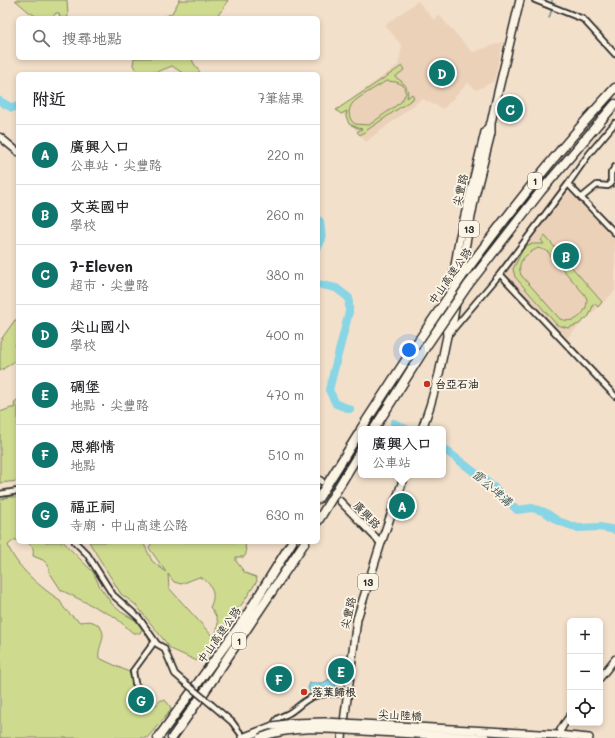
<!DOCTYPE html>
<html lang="zh-TW">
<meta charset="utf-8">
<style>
body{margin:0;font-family:Mali,"LXGW WenKai TC",sans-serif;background:#f6f6f6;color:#202124}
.controls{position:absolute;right:12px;bottom:12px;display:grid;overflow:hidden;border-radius:6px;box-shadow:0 2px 6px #0003}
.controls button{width:36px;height:36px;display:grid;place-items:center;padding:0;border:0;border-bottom:1px solid #e0e0e0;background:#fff;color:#202124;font:20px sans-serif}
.you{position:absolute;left:409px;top:350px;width:14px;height:14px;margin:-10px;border:3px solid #fff;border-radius:50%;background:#1a73e8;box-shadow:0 0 0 6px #1a73e833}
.badge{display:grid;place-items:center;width:26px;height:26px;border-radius:50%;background:#0f766e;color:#fff;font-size:13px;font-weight:700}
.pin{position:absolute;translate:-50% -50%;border:2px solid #fff;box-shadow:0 1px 4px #0006}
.popup{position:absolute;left:358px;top:426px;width:88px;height:52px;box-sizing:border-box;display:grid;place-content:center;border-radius:6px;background:#fff;filter:drop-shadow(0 1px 3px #0005);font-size:13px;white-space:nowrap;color:#757577}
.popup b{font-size:15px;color:#202124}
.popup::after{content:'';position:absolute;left:50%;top:100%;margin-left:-8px;border:8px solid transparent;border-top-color:#fff}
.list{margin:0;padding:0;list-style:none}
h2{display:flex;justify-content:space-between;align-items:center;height:52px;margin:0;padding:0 16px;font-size:17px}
h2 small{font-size:13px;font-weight:400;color:#757577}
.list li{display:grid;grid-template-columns:26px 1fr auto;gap:12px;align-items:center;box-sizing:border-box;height:60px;padding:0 16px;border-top:1px solid #e0e0e0}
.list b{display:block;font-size:15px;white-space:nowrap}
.list p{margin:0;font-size:13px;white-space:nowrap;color:#757577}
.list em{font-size:13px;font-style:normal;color:#757577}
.icon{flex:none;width:22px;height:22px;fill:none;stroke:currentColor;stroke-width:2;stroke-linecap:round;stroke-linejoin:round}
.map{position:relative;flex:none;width:615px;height:738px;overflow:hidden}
.search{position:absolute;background:#fff;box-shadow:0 2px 6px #0003;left:16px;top:16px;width:304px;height:44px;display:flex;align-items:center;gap:10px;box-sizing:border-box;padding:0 14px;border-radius:6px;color:#757577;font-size:15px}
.panel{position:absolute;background:#fff;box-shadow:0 2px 6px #0003;left:16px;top:72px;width:304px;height:472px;border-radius:6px}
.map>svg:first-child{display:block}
</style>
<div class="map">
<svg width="615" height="738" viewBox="0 0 615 738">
<rect width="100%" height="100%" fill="#f3e0cb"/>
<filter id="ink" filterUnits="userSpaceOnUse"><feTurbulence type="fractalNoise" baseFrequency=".025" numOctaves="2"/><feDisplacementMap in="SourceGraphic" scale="8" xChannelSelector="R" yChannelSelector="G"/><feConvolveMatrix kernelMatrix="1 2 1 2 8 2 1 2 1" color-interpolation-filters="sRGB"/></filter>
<g filter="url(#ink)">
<path fill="#ecd1b9" d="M418 1 434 20 439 15 472 52 503 42 494 81 476 90 468 83 443 109 422 99 366 142 338 109 398 65 402 46 385 25Z
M570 192 615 239V291L567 338 504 273 549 212Z"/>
<path fill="#cedb8f" stroke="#7c835d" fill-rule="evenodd" d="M15 0H67L68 16 67 18H60L59 13H56L52 18H39L29 12Z
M178 0H228L223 9 215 18H163L172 13 179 1Z
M134 58H192L193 62 201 74H184L172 66C160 71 150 75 137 72L133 65Z
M402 66 404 70 395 77C404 82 410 88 407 98L412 94 414 98 360 135 357 132 362 129 358 128 349 124 346 116 347 111 341 114 336 110ZM386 81 396 82 403 85 406 93 401 102 369 125 355 124C349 120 347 111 352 104 356 98 379 86 386 81Z
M545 236 602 302 598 307 594 303 589 316 579 324 568 328 557 325 515 277 513 269 524 247 531 244H544L541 240ZM538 248 547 251 585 295C588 299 587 303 586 307 581 319 572 323 560 319L521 275C516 260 527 254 538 248Z
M15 320H18V342L15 345 18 349V359L0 371V341Z
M18 399V481L0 483V412L11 408H14L15 402Z
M8 497H18V540H14L8 545C15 566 42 589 60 600 63 610 72 616 80 622 89 621 93 620 100 627 108 637 97 646 99 658L129 672C133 684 144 721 161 700H165L170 706 171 710 147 738H0V500Z
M26 542H64L68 547 93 572 100 587 112 604 121 612 135 620 142 629 140 633H133L115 617 61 590 50 573 48 565 43 560 33 556C34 548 33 546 26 542Z
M89 542H143L152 561 166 572 149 548 152 542H245L246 554 244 557H236V561L245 573 256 577 257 581 242 604 234 612 222 632 213 653 210 655 206 654 205 651 197 661 171 649 136 605 121 594ZM168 574 174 582 181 584 199 577C212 582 217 595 210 607 219 619 220 624 214 638L169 588Z"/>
<path fill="#87d5e5" stroke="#62919b" d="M331 678 336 679 338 683 334 688H322L313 693 310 692 308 688 310 683H323Z"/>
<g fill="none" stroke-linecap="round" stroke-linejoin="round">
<path stroke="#62919b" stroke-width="1.5" d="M552 5V0
M549 18 552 9"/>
<path stroke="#87d5e5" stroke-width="8" d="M0 101 12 108 18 106
M318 220 320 221 322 239 318 247
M318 284 336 288 349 298V312L329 390 336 404 350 409
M394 423 406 429
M443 448 496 489 517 510 532 508 545 512 558 521 578 528 600 527 615 530"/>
<path stroke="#cbbcab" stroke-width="6" stroke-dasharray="6 3" stroke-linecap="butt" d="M321 481 340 501"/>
<defs>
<path id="street" d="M535 0 583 19 615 54
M568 184 615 233
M581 198 597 185 608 186 611 184V173L615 167
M500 274 615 396
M450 333 500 274 568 184 589 154 615 123
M0 494 18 491
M75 542 87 554 113 595 139 618 157 644 164 648 175 674 182 680
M147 705 135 683 133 671 155 641
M212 705 232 722 244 738
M273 726C277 716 280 718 289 713 296 709 302 702 310 698 320 693 337 693 348 694"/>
<path id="secondary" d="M0 137 18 152
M318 479 321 481
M340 501 381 543
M600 678 615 659
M556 738 564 724 570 716"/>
<path id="primary" d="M447 336 446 324 459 240 485 132 491 123 494 109 520 0
M422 429 430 406 439 374 447 336 453 321 462 264 475 196 491 133V124
M558 735 589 738
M242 738 273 726
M342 738 357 619 381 543 405 475"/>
<path id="highway" d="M461 278C509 212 560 148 615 88
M468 285 541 191 615 104
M361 429 417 343
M374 429 425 348
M318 499 361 430
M318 521 361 450
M158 738 245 618 292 542
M172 738 205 691 305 542"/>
</defs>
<use href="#street" stroke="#2b2b2b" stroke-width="8"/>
<use href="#secondary" stroke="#2b2b2b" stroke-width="9"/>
<use href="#primary" stroke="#2b2b2b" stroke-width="10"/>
<use href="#highway" stroke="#2b2b2b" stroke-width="11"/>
<use href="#street" stroke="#fcf5e5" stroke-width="4.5"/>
<use href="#secondary" stroke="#fcf5e5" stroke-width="6"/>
<use href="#primary" stroke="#fcf5e5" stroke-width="7"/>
<use href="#highway" stroke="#fcf5e5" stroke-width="8"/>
<defs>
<path id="street-bridge" d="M182 680 212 705"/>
<path id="primary-bridge" d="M273 726 292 723 325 722 558 735
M260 738C294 723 343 730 379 732 415 734 451 736 486 738"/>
<path id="highway-bridge" d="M417 343 461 278
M425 348 468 285"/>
</defs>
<use href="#street-bridge" stroke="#2b2b2b" stroke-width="8" stroke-linecap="butt"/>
<use href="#primary-bridge" stroke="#2b2b2b" stroke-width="10" stroke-linecap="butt"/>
<use href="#highway-bridge" stroke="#2b2b2b" stroke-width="11" stroke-linecap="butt"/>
<use href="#street-bridge" stroke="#fcf5e5" stroke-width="4.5"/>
<use href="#primary-bridge" stroke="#fcf5e5" stroke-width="7"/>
<use href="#highway-bridge" stroke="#fcf5e5" stroke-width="8"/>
</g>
</g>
<g fill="#c8321e" stroke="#fcf5e5" stroke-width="1.5">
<circle cx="427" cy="384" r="4"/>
<circle cx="304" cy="692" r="4"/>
</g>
<g text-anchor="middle" stroke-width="3.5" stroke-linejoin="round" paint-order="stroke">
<g fill="#fcf5e5" stroke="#6a6863" stroke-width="1">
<rect x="528" y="173" width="14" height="16" rx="3"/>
<rect x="459" y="221" width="20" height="16" rx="3"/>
<rect x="358" y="574" width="20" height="16" rx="3"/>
<rect x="232" y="633" width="14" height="16" rx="3"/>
</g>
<g font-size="10" font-weight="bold" fill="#2b2b2b">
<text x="535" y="185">1</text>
<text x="469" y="233">13</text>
<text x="368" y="586">13</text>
<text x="239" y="645">1</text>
</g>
<g font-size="11" fill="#2b2b2b" stroke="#fcf5e5">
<text transform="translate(460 190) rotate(-77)" y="4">尖豐路</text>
<text transform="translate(450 276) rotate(-55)" y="4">中山高速公路</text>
<text transform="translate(367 515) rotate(46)" y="4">廣興路</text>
<text transform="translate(348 613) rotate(-77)" y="4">尖豐路</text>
<text transform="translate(219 635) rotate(-55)" y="4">中山高速公路</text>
<text transform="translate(400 715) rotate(3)" y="4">尖山陸橋</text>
</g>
<g font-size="11" font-weight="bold" fill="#2b2b2b" stroke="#fcf5e5" text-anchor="start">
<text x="435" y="388">台亞石油</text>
<text x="312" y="696">落葉歸根</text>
</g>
<g font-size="12" font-style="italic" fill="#42565a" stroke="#fcf5e5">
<text transform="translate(492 488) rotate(41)" y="4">雷公埤溝</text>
</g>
</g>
</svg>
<div class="controls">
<button>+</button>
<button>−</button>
<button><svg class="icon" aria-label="locate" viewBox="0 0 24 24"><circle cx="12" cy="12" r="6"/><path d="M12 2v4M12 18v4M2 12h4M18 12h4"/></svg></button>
</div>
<div class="you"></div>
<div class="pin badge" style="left:402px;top:506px">A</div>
<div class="popup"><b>廣興入口</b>公車站</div>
<div class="pin badge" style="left:566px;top:256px">B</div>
<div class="pin badge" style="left:510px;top:109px">C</div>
<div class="pin badge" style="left:442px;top:73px">D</div>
<div class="pin badge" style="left:341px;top:671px">E</div>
<div class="pin badge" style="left:279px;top:679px">F</div>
<div class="pin badge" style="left:141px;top:700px">G</div>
<div class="search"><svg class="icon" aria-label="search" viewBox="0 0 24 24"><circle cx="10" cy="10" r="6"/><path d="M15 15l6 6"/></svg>搜尋地點</div>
<section class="panel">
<h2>附近<small>7筆結果</small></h2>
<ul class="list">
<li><span class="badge">A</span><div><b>廣興入口</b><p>公車站 · 尖豐路</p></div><em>220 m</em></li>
<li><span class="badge">B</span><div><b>文英國中</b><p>學校</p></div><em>260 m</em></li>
<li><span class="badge">C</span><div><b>7-Eleven</b><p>超市 · 尖豐路</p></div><em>380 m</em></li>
<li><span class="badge">D</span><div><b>尖山國小</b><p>學校</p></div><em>400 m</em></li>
<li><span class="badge">E</span><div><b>碉堡</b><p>地點 · 尖豐路</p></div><em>470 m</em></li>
<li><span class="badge">F</span><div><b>思鄉情</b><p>地點</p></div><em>510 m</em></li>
<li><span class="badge">G</span><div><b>福正祠</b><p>寺廟 · 中山高速公路</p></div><em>630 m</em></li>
</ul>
</section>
</div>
